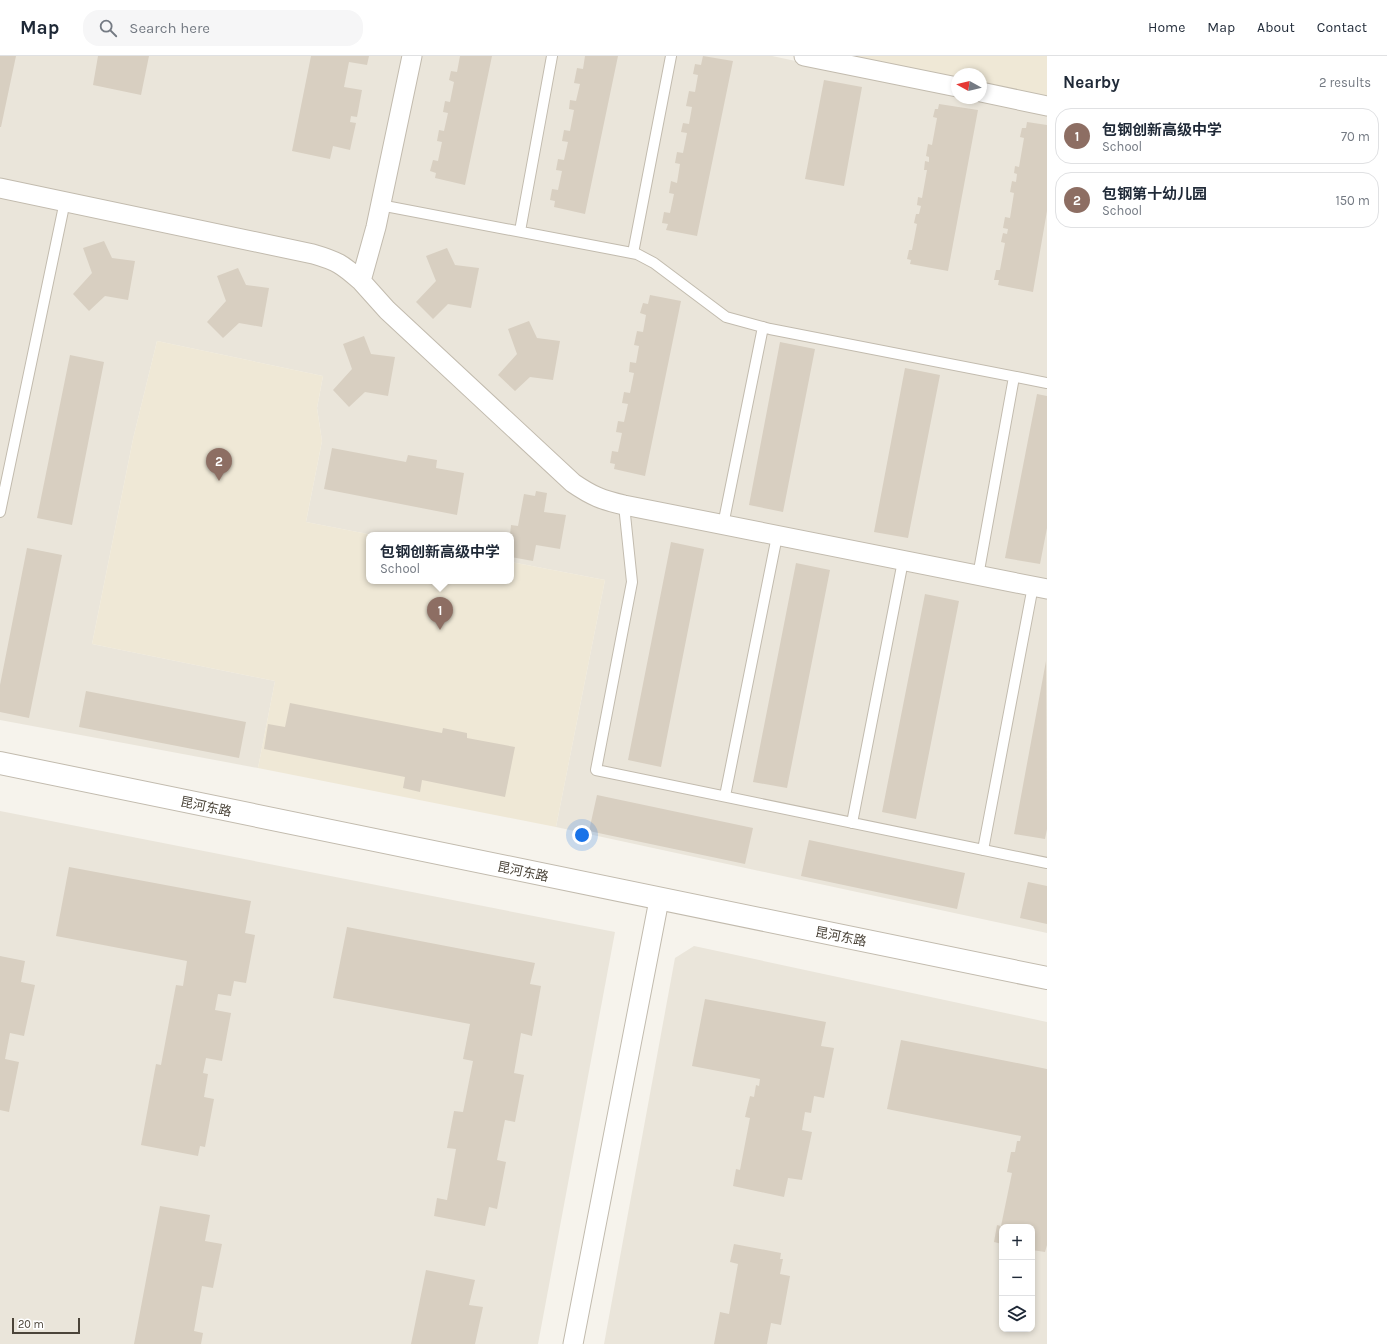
<!DOCTYPE html>
<meta charset="utf-8">
<style>
body{margin:0;font-family:Karla,"Noto Sans SC",sans-serif;background:#f6f6f7;color:#1f2937}
.controls{position:absolute;right:12px;bottom:12px;display:grid;overflow:hidden;border-radius:8px;box-shadow:0 2px 6px #0003}
.controls button{width:36px;height:36px;display:grid;place-items:center;padding:0;border:0;border-bottom:1px solid #e0e1e3;background:#fff;color:#1f2937;font:20px sans-serif}
.compass{position:absolute;left:951px;top:12px;width:36px;height:36px;border-radius:50%;background:#fff;box-shadow:0 2px 6px #0003;rotate:278deg}
.scale{position:absolute;left:12px;bottom:10px;width:68px;box-sizing:border-box;padding-left:4px;border:2px solid #4b4439;border-top:0;font-size:11px;line-height:14px;white-space:nowrap;color:#4b4439;-webkit-text-stroke:3px #fff;paint-order:stroke}
.you{position:absolute;left:582px;top:779px;width:14px;height:14px;margin:-10px;border:3px solid #fff;border-radius:50%;background:#1a73e8;box-shadow:0 0 0 6px #1a73e833}
.badge{display:grid;place-items:center;width:26px;height:26px;border-radius:50%;background:#fc3f1d;color:#fff;font-size:13px;font-weight:700}
.pin{position:absolute;translate:-50% -33px;filter:drop-shadow(0 1px 2px #0008)}
.pin::after{content:'';position:absolute;top:21px;width:14px;height:12px;background:inherit;clip-path:polygon(0 0,100% 0,50% 100%)}
.popup{position:absolute;left:366px;top:476px;width:148px;height:52px;box-sizing:border-box;display:grid;place-content:center;border-radius:8px;background:#fff;filter:drop-shadow(0 1px 3px #0005);font-size:13px;white-space:nowrap;color:#747a83}
.popup b{font-size:15px;color:#1f2937}
.popup::after{content:'';position:absolute;left:50%;top:100%;margin-left:-8px;border:8px solid transparent;border-top-color:#fff}
.list{margin:0;padding:0;list-style:none}
h2{display:flex;justify-content:space-between;align-items:center;height:52px;margin:0;padding:0 16px;font-size:17px}
h2 small{font-size:13px;font-weight:400;color:#747a83}
.list li{display:grid;grid-template-columns:26px 1fr auto;gap:12px;align-items:center;box-sizing:border-box;height:56px;margin:0 8px 8px;padding:0 8px;border:1px solid #e0e1e3;border-radius:16px}
.list b{display:block;font-size:15px;white-space:nowrap}
.list p{margin:0;font-size:13px;white-space:nowrap;color:#747a83}
.list em{font-size:13px;font-style:normal;color:#747a83}
.icon{flex:none;width:22px;height:22px;fill:none;stroke:currentColor;stroke-width:2;stroke-linecap:round;stroke-linejoin:round}
.map{position:relative;flex:none;width:1047px;height:1288px;overflow:hidden}
header{display:flex;align-items:center;gap:24px;box-sizing:border-box;height:56px;padding:0 20px;background:#fff;border-bottom:1px solid #e0e1e3}
header strong{font-size:19px}
nav{display:flex;gap:22px;margin-inline-start:auto;font-size:14px}
.search{width:280px;height:36px;background:#f6f6f7;display:flex;align-items:center;gap:10px;box-sizing:border-box;padding:0 14px;border-radius:16px;color:#747a83;font-size:15px}
main{display:flex}
aside{flex:1;background:#fff}
.map>svg:first-child{display:block}
</style>
<header>
<strong>Map</strong>
<div class="search"><svg class="icon" aria-label="search" viewBox="0 0 24 24"><circle cx="10" cy="10" r="6"/><path d="M15 15l6 6"/></svg>Search here</div>
<nav><a>Home</a><a>Map</a><a>About</a><a>Contact</a></nav>
</header>
<main>
<div class="map">
<svg width="1047" height="1288" viewBox="0 0 1047 1288">
<rect width="100%" height="100%" fill="#f6f3ec"/>
<path fill="#eae5da" fill-rule="evenodd" d="M0 0H772L957 39V42H971L1047 58V877L556 771 605 524 511 506V479H373L306 466 322 385 317 352 323 320 157 285 133 383 92 588 275 625 258 712 0 664Z
M0 755 615 876 538 1288H0Z
M694 890 1047 966V1288H604L675 902ZM1002 1171H1032V1273H1002Z"/>
<path fill="#efe8d6" d="M849 0H1047V41L981 28V18H957V23Z
M157 285 323 320 317 352 322 385 306 466 373 479H369V525H511V506L605 524 556 771 258 712 275 625 92 588 133 383Z"/>
<path fill="#d8cfc1" d="M0 0H16L1 71H0Z
M98 0H149L141 39 93 29Z
M311 0H369L367 9 349 6 344 31 362 34 357 61 351 60 350 66 356 67 350 94 333 90 330 103 292 95Z
M460 0H492L465 129 435 122 436 117 430 115 433 104 438 105 442 86 437 85 439 74 444 75 448 57 443 56 445 45 450 46 454 26 449 24 451 15 457 16Z
M585 0H618L585 158 554 151 555 145 550 144 552 133 558 134 562 115 556 114 558 103 564 104 568 86 562 85 564 74 570 75 574 54 569 53 570 44 576 45 580 28 574 27 577 12 583 13Z
M703 0 733 5 697 180 666 174 668 168 662 167 664 156 670 157 674 138 669 137 671 125 677 127 680 108 675 107 677 96 683 97 687 77 681 76 683 67 689 68 692 51 686 50 689 35 695 36 698 19 693 18 695 8 701 9Z
M824 24 862 31 844 130 805 123Z
M939 48 978 54 948 215 910 208 911 204 907 203 909 194H912L917 168 914 167 916 158H919L921 150 917 149 918 141 922 142 927 114H924L925 105 929 106V101L926 100 928 88 932 89 937 62 933 61 935 53H938Z
M1027 66 1047 69V155L1033 236 998 229 999 224H994L996 214H1000L1005 187 1001 186 1003 177 1007 178 1008 173 1003 172 1005 161 1010 162 1014 137 1010 136 1012 125 1016 126 1017 118 1014 117 1015 110 1019 111 1024 82 1020 81 1022 72H1026Z
M104 185 112 202 135 205 128 244 105 240 89 255 73 238 92 217 83 192Z
M447 192 455 209 479 212 471 252 448 248 433 263 416 246 436 225 426 200Z
M238 212 246 229 269 232 262 271 239 267 223 282 207 266 226 245 217 220Z
M650 239 681 245 645 420 614 413 615 408 610 407 612 395 618 396 622 377 616 376 618 365 624 366 628 348 622 347 624 336 630 337 634 317 629 316 630 306 636 307 639 290 634 289 637 275 643 276 646 259 640 257 643 247 648 248Z
M529 265 537 282 560 285 553 324 530 321 515 335 498 319 517 298 508 273Z
M364 280 371 298 395 301 388 340 365 336 349 351 333 334 352 313 343 288Z
M780 286 815 293 783 456 749 449Z
M70 299 104 306 72 469 37 462Z
M905 312 940 319 908 482 874 476Z
M1037 338 1047 340V472L1040 508 1005 502Z
M332 392 406 406 408 399 437 404 436 412 464 417 457 459 324 433Z
M536 435 547 437 544 456 566 459 560 493 536 489 533 505 511 501V479H510L511 469 518 470 524 438 535 440Z
M671 486 704 493 661 711 628 704Z
M27 492 62 499 29 662 0 656V629Z
M796 507 830 514 787 732 753 726Z
M925 538 959 545 916 763 882 756Z
M1046 605 1047 773 1045 783 1014 778Z
M86 635 246 666 239 702 79 671Z
M290 647 442 677 443 672 467 677V682L515 691 505 741 422 724 420 736 403 732 405 721 264 693 268 668 285 671Z
M597 739 753 772 745 808 589 775Z
M809 784 965 817 957 853 801 820Z
M69 811 251 845 245 877 255 879 246 927 234 925 231 940 218 938 215 954 231 957 222 1005 206 1002 203 1017 208 1018 204 1041 214 1043 205 1091 200 1090 198 1100 141 1089 156 1008 161 1009 176 929 183 930 187 905 56 880Z
M1028 826 1047 830V868L1020 862Z
M347 871 535 907 530 928 541 930 532 980 521 977 514 1017 524 1019 515 1066 505 1064 497 1104 506 1106 497 1153 489 1151 485 1170 434 1160 437 1142 447 1144 456 1093 447 1092 454 1055 463 1056 473 1005 463 1003 470 968 333 942Z
M0 900 25 905 21 926 35 929 24 980 10 977 5 1003 19 1006 9 1056 0 1054Z
M705 943 826 966 821 990 834 992 824 1042 814 1040 811 1057 805 1056 802 1074 812 1076 802 1124 788 1122 784 1141 733 1130 736 1113 740 1114 750 1062 745 1061 750 1040 754 1041 756 1029 759 1030 760 1023 692 1010Z
M901 984 1047 1013V1189L1045 1196 1032 1194V1171H1002V1188L994 1186 997 1169 1001 1170 1012 1117 1007 1116 1011 1096H1015L1017 1085H1020L1021 1080 887 1053Z
M160 1150 210 1159 205 1185 222 1188 213 1232 202 1230 194 1275 203 1277 201 1288H134Z
M734 1188 781 1197 780 1203H783L780 1218 790 1220 781 1269 771 1267 767 1288H714L720 1256 729 1258 738 1208 730 1206Z
M426 1214 475 1224 469 1249 483 1251 475 1288H411Z"/>
<g fill="none" stroke-linecap="round" stroke-linejoin="round">
<defs>
<path id="service" d="M380 149 637 198 654 207 726 261 770 273 1047 327
M520 175 552 0
M633 197 671 0
M624 449 632 526 596 714 1047 807
M0 456 65 145
M723 469 763 271
M978 520 1014 321
M725 740 777 480
M852 767 903 505
M983 794 1033 530"/>
<path id="minor" d="M804 0 957 31
M981 36 1047 50
M0 132 313 198C337 205 342 208 361 225L376 171 412 0
M361 225 387 254 573 427C592 440 602 444 624 449L1047 533
M573 1288 659 844"/>
<path id="tertiary" d="M0 707 1047 922"/>
</defs>
<use href="#service" stroke="#c2bbae" stroke-width="12"/>
<use href="#minor" stroke="#c2bbae" stroke-width="21"/>
<use href="#tertiary" stroke="#c2bbae" stroke-width="24"/>
<use href="#service" stroke="#fff" stroke-width="10"/>
<use href="#minor" stroke="#fff" stroke-width="19"/>
<use href="#tertiary" stroke="#fff" stroke-width="22"/>
</g>
<g text-anchor="middle" stroke-width="4" stroke-linejoin="round" paint-order="stroke">
<g font-size="13" fill="#4b4439" stroke="#fff">
<text transform="translate(206 750) rotate(12)" y="5">昆河东路</text>
<text transform="translate(523 815) rotate(12)" y="5">昆河东路</text>
<text transform="translate(841 880) rotate(11)" y="5">昆河东路</text>
</g>
</g>
</svg>
<div class="controls">
<button>+</button>
<button>−</button>
<button><svg class="icon" aria-label="layers" viewBox="0 0 24 24"><path d="M12 4l9 5-9 5-9-5zM3 14l9 5 9-5"/></svg></button>
</div>
<svg class="compass" viewBox="-18 -18 36 36"><path d="M0-13l5 13h-10z" fill="#e53935"/><path d="M0 13l5-13h-10z" fill="#747a83"/></svg>
<div class="scale">20 m</div>
<div class="you"></div>
<div class="pin badge" style="left:440px;top:574px;background:#8d6e63">1</div>
<div class="popup"><b>包钢创新高级中学</b>School</div>
<div class="pin badge" style="left:219px;top:425px;background:#8d6e63">2</div>
</div>
<aside>
<h2>Nearby<small>2 results</small></h2>
<ul class="list">
<li><span class="badge" style="background:#8d6e63">1</span><div><b>包钢创新高级中学</b><p>School</p></div><em>70 m</em></li>
<li><span class="badge" style="background:#8d6e63">2</span><div><b>包钢第十幼儿园</b><p>School</p></div><em>150 m</em></li>
</ul>
</aside>
</main>
